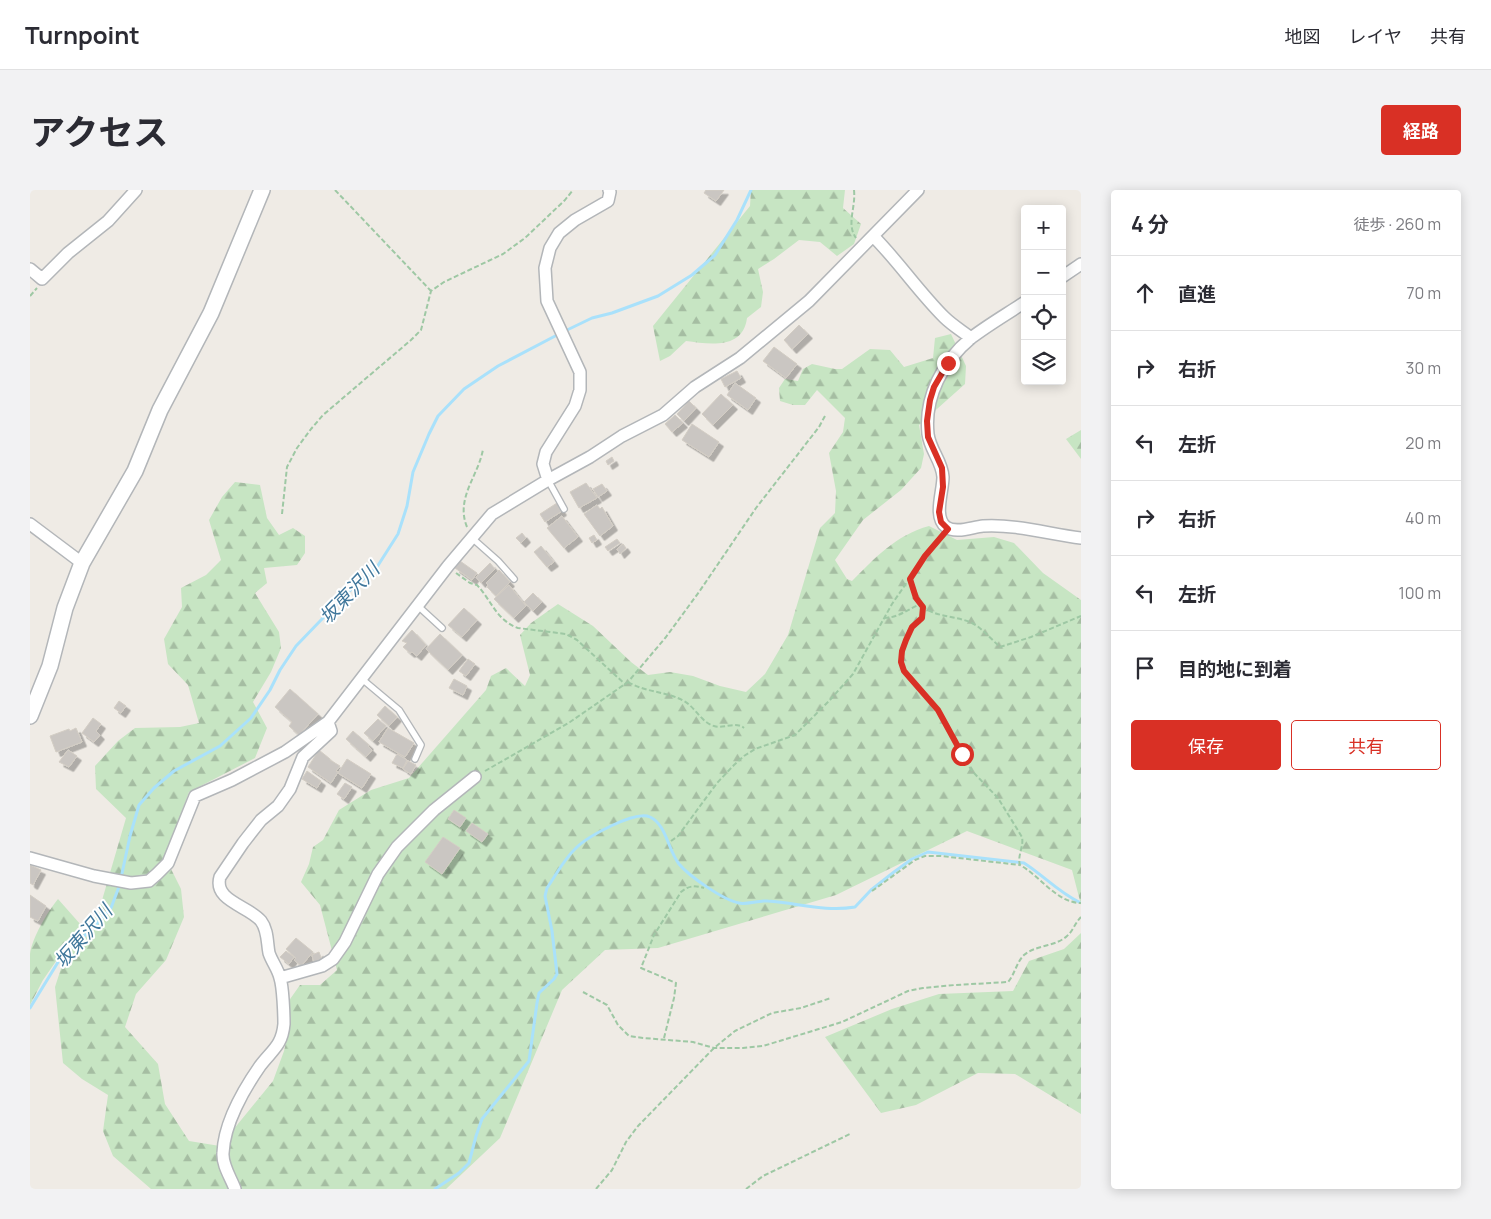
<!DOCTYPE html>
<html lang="ja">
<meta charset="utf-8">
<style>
body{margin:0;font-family:Manrope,"Noto Sans JP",sans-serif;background:#f2f2f3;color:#2b2b33}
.controls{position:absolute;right:15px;top:15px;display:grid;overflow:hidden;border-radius:5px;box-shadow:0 2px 12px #0003}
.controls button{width:45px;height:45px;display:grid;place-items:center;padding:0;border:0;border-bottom:1px solid #e1e1e2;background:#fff;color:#2b2b33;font:25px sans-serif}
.stop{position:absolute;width:15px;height:15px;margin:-11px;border:4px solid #d93025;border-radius:50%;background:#fff}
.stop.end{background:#d93025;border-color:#fff;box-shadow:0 1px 5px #0008}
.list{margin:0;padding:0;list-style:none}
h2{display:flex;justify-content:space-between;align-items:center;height:65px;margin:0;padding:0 20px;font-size:21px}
h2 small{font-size:16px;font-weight:400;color:#7c7c81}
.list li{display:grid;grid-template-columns:32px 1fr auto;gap:15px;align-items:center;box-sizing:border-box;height:75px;padding:0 20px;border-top:1px solid #e1e1e2}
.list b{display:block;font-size:19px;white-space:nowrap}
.list em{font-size:16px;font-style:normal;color:#7c7c81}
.actions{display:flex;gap:10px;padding:15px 20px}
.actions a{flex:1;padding:11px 0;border:1px solid #d93025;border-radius:5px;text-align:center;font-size:18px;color:#d93025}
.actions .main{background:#d93025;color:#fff}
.icon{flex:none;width:28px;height:28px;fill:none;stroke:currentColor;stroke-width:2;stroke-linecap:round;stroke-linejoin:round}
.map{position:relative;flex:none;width:1051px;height:999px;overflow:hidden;border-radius:5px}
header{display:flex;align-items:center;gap:30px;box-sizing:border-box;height:70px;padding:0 25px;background:#fff;border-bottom:1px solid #e1e1e2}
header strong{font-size:24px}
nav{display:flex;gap:28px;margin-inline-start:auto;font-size:18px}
.intro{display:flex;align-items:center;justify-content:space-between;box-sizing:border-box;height:120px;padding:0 30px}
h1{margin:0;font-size:35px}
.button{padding:12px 22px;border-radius:5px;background:#d93025;color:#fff;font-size:18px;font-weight:700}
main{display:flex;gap:30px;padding:0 30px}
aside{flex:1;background:#fff;border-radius:5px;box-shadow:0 2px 12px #0003}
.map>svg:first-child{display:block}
</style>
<header>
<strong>Turnpoint</strong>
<nav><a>地図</a><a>レイヤ</a><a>共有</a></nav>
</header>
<div class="intro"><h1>アクセス</h1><a class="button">経路</a></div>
<main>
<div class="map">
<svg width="1051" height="999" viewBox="0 0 1051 999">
<defs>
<pattern id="forest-firs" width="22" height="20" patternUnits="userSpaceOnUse" patternTransform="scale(1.25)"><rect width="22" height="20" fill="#c7e5c3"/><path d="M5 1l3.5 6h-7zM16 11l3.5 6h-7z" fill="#a5bda2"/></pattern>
<filter id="shadow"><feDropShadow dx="4.5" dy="4.5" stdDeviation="0" flood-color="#0004"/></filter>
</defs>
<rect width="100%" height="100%" fill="#efebe5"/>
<path fill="url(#forest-firs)" d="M721 0H815L813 18 831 34 824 54 807 66 790 52 769 50 744 69 728 79 733 102 731 117 717 128C713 160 679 154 656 151L640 166 630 171 623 136 720 16Z
M921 144 936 176 935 194 889 235 894 264 891 278 871 300 833 330 805 370 817 389 822 391C845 368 866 345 899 336L927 350 964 347 984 353 1013 383 1051 410V715L1042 680 937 641 806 705 628 758 575 760 532 800 470 948 416 999H121L83 966 73 941 78 905 52 889 33 873 25 797 36 763 68 724 96 628 66 599 65 576 88 551 105 538 150 537 169 533 158 495 138 474 134 449 152 417 151 398 176 385 191 370 179 330 192 307 205 292 230 295 237 328 249 345 263 338 275 346V363L267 375 234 378 237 393 225 403 249 442 251 458 241 482 223 512 237 538 225 568 159 602 135 667 151 699 154 727 136 770 106 804 95 837 128 874 135 914 159 951 190 956 243 891 254 861 261 830 258 812 270 795H290L307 780 290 715 271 692 279 674 283 657 293 650 309 620 341 600 379 588 456 500 461 486 476 478 495 496 500 485 490 445 501 433 528 414 563 436 601 472 618 485 640 482 663 486 690 496 716 502 735 484 758 445 790 338 805 323 806 301 799 263 813 242 815 228 787 200 775 215H763L750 211 749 198 755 189 768 191 773 179 782 174 805 179H812L840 159 860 160 874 177 903 168 905 148Z
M1051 240V269L1036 249Z
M28 709 51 735 13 790 0 815C0 798 0 781 0 764 2 748 18 721 28 709Z
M1051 743V924L985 884 948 883 886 915 851 923 795 847 862 819 909 804 983 801 999 771 1034 759Z"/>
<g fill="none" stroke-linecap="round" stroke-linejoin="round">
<path stroke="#a9e1fb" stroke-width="3" d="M535 141 562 128 582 123 628 106 662 85 685 65 707 30 721 0
M91 688 100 646 109 615 124 598 144 581 190 556 221 528 240 500 250 480 266 456 318 402 347 377 368 344 377 316 383 282 399 244 408 226 434 199 468 176 529 144
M0 818 33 764 61 740 81 718 90 694
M405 999 429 983 439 973 446 946 452 929 499 871 507 813 509 803 524 789 527 784 522 741 515 706 517 698C526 685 534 669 546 658 557 647 605 620 620 627 636 634 638 660 649 674 659 686 693 710 709 713 716 715 729 710 738 711 768 713 795 722 825 717L841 700 864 682 882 669 898 662 994 673C1013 685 1028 702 1049 712"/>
</g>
<path fill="#cac6c2" stroke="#d3cdc4" filter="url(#shadow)" d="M676 0H694L686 11 674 3Z
M769 135 778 144 762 159 754 150Z
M744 157 767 174 756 188 733 171Z
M707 181 711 188 695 197 691 189Z
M705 193 726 208 718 220 697 205Z
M691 204 703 215 683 235 672 224Z
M659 211 666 218 654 231 647 224Z
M645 225 653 233 642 242 635 234Z
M662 234 689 252 679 267 652 250Z
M582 267 584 271 578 275 576 271Z
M556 293 567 308 549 318 540 302Z
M572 294 577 301 568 307 563 299Z
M527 313 532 321 515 332 510 324Z
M567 315 570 319 572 317 583 336 570 346 554 324Z
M532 326 548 347 534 358 517 338Z
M492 343 496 348 491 353 486 348Z
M564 345 567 350 562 353 559 348Z
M587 349 590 353 578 361 575 357Z
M593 354 596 358 590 364 587 359Z
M511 356 524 372 517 377 504 362Z
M430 371 447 383 442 390 425 378Z
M460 373 465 379 451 393 446 387Z
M469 380 480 392 466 406 457 397 458 395 456 393Z
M479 395 496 416 484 428 464 409Z
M503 403 512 412 503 421 494 412Z
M434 418 447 430 432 447 418 435Z
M382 440 396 455 387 466 382 462 380 463 373 457 377 453 372 451Z
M410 444 432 465 418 480 396 459Z
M438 469 445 474 436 486 429 481Z
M424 489 437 496 433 505 419 498Z
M260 499 288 524 269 545 259 536 262 532 245 517Z
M89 511 96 516 91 523 84 518Z
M355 516 367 527 359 536 347 525Z
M63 528 71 534 66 541 70 545 64 552 52 543Z
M348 529 356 536 343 551 334 543Z
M46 538 52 552 26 562 20 546 39 539 40 541Z
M358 538 384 553 375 567 349 552Z
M323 541 339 555 338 556 342 560 336 567 316 549Z
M38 560 47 566 39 577 29 572Z
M289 560 300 569V570L310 576 306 581 308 582 301 593 278 577Z
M367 564 377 570 373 578 362 573Z
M317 569 341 584 332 598 308 583Z
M378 571 386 575 381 584 373 579Z
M277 581 291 591 287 598 272 589Z
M315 593 322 597 314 609 307 604Z
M424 620 436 628 430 637 418 629Z
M442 633 458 644 452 652 436 641Z
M413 647 430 658 412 684 395 672Z
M0 675 11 680 3 695 0 693Z
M0 705 16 716 8 731 0 727Z
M266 748 283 762 271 776 264 770 266 768 256 759Z
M256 761 264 767 259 774 250 767Z
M289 762 292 770 284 773 282 765Z"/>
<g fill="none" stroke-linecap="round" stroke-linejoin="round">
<defs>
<path id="service" d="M518 290 534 319
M442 348 468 371 484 389
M388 416 412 438
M332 489 369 520 391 555 385 569"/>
<path id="minor" d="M843 46C868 71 888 101 914 127 922 135 932 141 941 148
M0 79 12 89 38 63 78 31 106 0
M1032 87 1051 74
M995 112C977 124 958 135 941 148 913 171 894 207 898 244 900 260 912 271 913 287 913 302 903 327 916 337 926 344 942 337 953 336 986 334 1019 344 1051 348
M518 290 513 274 516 262 545 216 550 200V182L517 111 515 78 520 58 529 43 545 30 578 11 580 2 579 0
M0 334 52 373
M0 668 64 686 101 693 119 691 127 684 138 673 165 606 202 590 255 562 298 532 418 376 462 324 518 290 560 267 592 246 633 225 665 197 710 168 779 111 888 0
M250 788 292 776 303 769 315 752 348 684 367 657 404 620 445 587
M205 999C201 988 192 975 193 963 194 934 214 899 230 876 242 860 252 856 254 834 254 825 253 797 250 788 248 779 242 772 239 763 237 753 238 740 231 731 219 716 183 711 190 687L213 653 231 630 248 616 260 599 273 567 301 541 298 532"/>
<path id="tertiary" d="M0 526 20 476 35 418 52 373 105 281 130 220 181 123 232 0"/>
</defs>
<use href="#service" stroke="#b3b6b9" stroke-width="8"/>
<use href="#minor" stroke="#b3b6b9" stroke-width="14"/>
<use href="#tertiary" stroke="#b3b6b9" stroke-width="18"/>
<path stroke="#9ec8a4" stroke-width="2" stroke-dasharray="5 2.5" stroke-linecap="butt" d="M305 0 401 101
M824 0C826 18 816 34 826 48
M0 106 7 98
M252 324 257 277 267 258 281 239 293 225 381 150 391 140 401 101 414 92 473 64 495 48 535 10 543 0
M437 337C425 308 449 285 453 259
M426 383 440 393 447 395C462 411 466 430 488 438L536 444 547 450 596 495
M880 389C881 395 883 403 886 408 898 429 923 424 942 433 952 438 961 449 970 457L1001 447 1051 426
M893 417 892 427 882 437 875 450 871 467 872 477 908 520 936 572 943 582 968 608 992 647C994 657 987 666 990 675 1010 686 1027 713 1051 713
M854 428C868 428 878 419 891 414
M598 492C617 503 636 501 654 511 665 517 672 533 684 536 694 539 706 531 714 538
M455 581 540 532 598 492 636 447 669 402 726 318 789 237 796 224
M641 651 648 646 687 593 704 575 714 566 725 559 765 545 799 511 823 484 862 414 895 366 911 346
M842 701 885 670 895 666H911L990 675
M553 802 577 815 588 835 599 846 613 848 663 852 684 858H713L733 856 812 832 878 801 893 798 925 795 978 792C985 784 986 773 994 765 1005 755 1025 757 1037 746 1043 741 1045 733 1051 727
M634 848 644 808 646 793 611 778 624 745 651 702C658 696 664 695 674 698
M566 999 582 980 596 952 608 936 684 858 705 841 742 823 771 818 801 808
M716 999 733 986 820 944"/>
<use href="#service" stroke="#fff" stroke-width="5.5"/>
<use href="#minor" stroke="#fff" stroke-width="11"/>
<use href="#tertiary" stroke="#fff" stroke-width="15"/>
</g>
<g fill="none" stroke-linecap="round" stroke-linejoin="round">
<path stroke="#d93025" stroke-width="6" d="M918 173 904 197 900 210 897 231 898 247 912 278 913 297 909 322 911 332 918 339 895 366 880 389 886 408 893 417 892 428 882 437 876 450 872 461 871 472 874 481 908 520 932 564"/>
</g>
<g text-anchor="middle" stroke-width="4" stroke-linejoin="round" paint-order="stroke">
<g font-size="19" font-style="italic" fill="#40779b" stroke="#fff">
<text transform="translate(319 403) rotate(-46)" y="7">坂東沢川</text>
<text transform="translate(53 746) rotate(-49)" y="7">坂東沢川</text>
</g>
</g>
</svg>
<div class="controls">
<button>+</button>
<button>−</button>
<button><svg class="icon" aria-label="locate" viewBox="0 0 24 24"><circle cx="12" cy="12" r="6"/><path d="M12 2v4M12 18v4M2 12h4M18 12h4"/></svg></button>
<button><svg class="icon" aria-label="layers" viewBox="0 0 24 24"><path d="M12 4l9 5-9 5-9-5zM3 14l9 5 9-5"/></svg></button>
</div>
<div class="stop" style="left:932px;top:564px"></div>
<div class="stop end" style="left:918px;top:173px"></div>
</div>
<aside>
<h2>4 分<small>徒歩 · 260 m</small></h2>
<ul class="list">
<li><svg class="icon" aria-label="ahead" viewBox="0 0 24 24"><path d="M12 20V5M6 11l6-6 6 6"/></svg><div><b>直進</b></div><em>70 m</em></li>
<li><svg class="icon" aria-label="right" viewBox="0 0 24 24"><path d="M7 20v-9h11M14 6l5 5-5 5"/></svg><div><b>右折</b></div><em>30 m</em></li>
<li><svg class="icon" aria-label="left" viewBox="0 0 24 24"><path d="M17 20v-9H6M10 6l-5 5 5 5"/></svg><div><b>左折</b></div><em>20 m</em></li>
<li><svg class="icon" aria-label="right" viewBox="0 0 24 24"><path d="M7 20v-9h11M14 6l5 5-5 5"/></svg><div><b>右折</b></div><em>40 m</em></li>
<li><svg class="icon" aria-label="left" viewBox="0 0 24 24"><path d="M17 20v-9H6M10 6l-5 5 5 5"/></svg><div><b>左折</b></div><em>100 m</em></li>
<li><svg class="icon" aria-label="arrive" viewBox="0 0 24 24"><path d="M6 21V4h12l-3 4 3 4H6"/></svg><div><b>目的地に到着</b></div></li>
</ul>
<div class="actions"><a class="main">保存</a><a>共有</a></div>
</aside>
</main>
